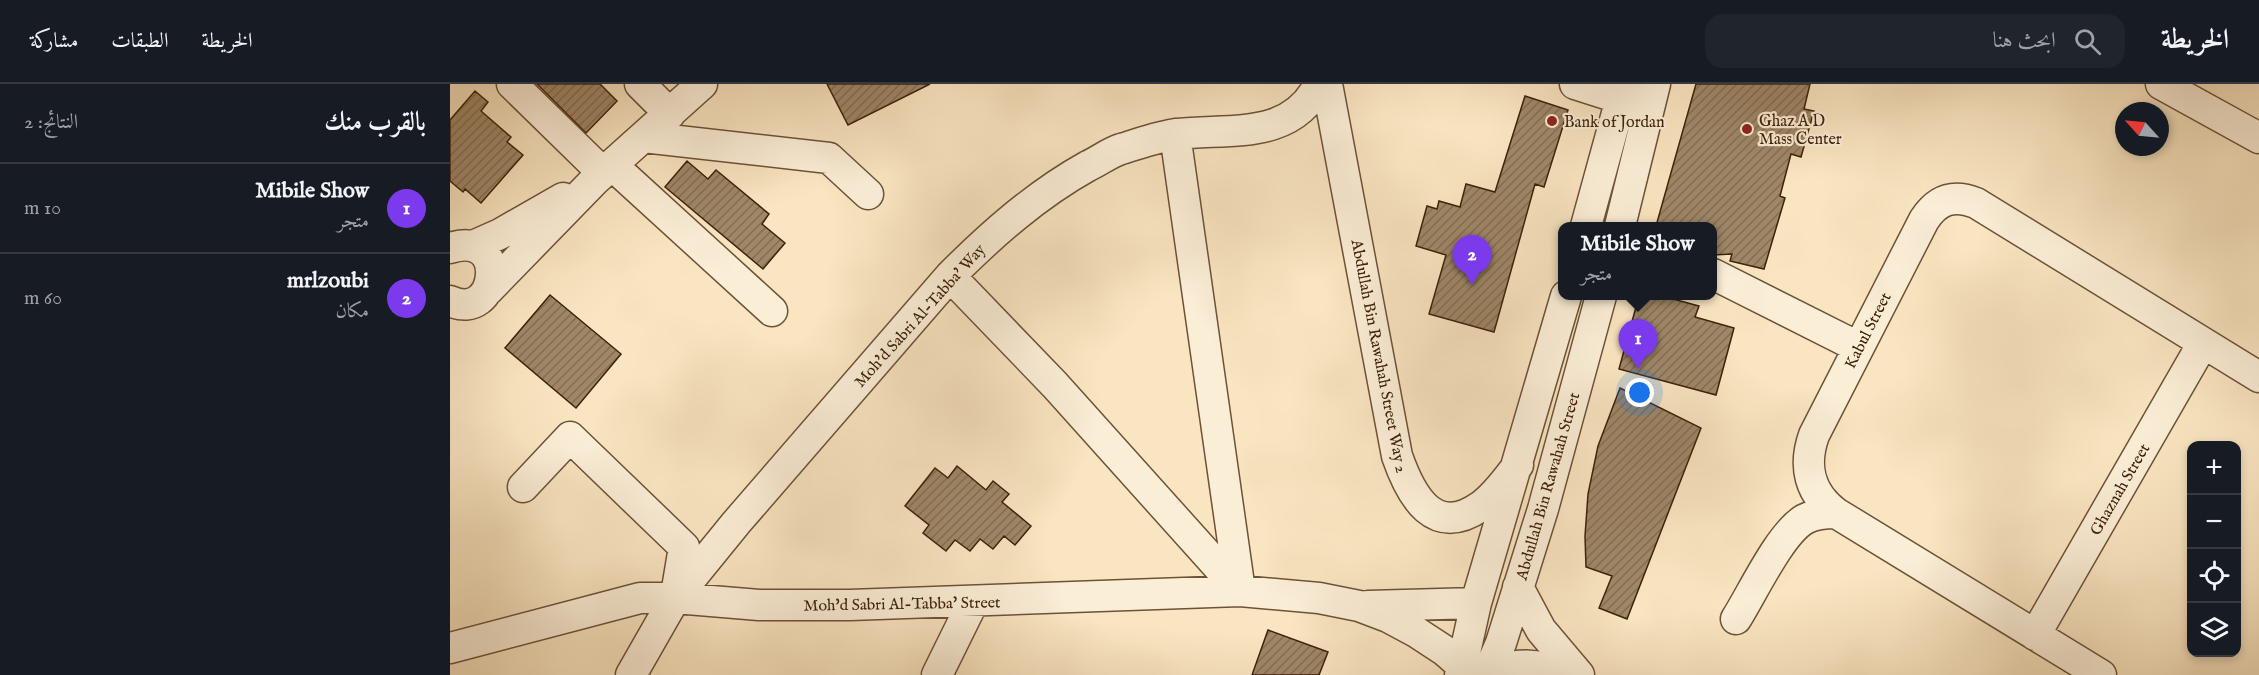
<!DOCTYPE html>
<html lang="ar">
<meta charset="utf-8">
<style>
body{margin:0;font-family:"IM FELL English",Amiri,serif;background:#20242c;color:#f1f3f6;direction:rtl}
.controls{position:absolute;right:18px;bottom:18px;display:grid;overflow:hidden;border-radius:12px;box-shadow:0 3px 9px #0003}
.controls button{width:54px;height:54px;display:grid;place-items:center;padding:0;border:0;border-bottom:2px solid #363941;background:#171b24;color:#f1f3f6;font:30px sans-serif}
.compass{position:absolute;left:1665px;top:18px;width:54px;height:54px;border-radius:50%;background:#171b24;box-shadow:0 3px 9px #0003;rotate:297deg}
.you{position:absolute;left:1190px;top:309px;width:21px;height:21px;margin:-15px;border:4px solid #fff;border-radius:50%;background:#1a73e8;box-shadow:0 0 0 9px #1a73e833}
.badge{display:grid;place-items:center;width:39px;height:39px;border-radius:50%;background:#7c3aed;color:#fff;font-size:20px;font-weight:700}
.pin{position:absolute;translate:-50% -50px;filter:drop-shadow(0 2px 3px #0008)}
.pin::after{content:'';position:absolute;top:32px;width:21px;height:18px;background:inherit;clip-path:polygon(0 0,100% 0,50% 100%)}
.popup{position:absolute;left:1108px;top:138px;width:159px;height:78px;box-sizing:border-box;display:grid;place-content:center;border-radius:12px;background:#171b24;filter:drop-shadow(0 2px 4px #0005);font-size:20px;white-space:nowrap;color:#9ea1a6}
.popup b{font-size:22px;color:#f1f3f6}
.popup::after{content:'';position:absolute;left:50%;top:100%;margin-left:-12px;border:12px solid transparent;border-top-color:#171b24}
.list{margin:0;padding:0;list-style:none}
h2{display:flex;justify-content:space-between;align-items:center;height:78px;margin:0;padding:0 24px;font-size:26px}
h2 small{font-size:20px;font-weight:400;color:#9ea1a6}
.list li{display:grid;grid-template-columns:39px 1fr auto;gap:18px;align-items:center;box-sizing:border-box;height:90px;padding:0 24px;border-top:2px solid #363941}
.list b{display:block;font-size:22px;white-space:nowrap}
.list p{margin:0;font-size:20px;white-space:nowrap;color:#9ea1a6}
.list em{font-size:20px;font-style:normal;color:#9ea1a6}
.icon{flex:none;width:33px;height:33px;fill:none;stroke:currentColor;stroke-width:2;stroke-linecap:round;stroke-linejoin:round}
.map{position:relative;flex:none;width:1809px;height:591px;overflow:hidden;direction:ltr}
header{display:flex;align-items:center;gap:36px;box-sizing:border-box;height:84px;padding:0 30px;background:#171b24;border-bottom:2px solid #363941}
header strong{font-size:28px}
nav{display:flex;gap:33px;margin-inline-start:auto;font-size:21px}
.search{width:420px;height:54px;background:#20242c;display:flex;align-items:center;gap:15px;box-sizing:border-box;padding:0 21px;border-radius:18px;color:#9ea1a6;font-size:22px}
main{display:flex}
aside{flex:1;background:#171b24}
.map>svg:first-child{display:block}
</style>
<header>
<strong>الخريطة</strong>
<div class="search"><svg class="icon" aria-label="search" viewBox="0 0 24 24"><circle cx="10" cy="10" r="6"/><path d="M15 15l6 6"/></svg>ابحث هنا</div>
<nav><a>الخريطة</a><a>الطبقات</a><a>مشاركة</a></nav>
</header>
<main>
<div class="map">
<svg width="1809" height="591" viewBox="0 0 1809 591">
<defs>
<pattern id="building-hatch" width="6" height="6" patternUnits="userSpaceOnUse" patternTransform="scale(1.5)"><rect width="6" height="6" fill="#9f8768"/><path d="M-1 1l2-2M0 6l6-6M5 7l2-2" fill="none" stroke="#836e54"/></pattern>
</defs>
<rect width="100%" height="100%" fill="#f9e5c1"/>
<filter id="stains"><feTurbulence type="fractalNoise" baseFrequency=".00333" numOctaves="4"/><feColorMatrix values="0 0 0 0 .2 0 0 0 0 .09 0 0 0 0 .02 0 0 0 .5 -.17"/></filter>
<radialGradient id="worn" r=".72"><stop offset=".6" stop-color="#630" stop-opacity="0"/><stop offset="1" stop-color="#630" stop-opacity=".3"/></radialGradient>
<path fill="url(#building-hatch)" stroke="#3e2108" stroke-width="1.5" d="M87 0H150L167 17 136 49Z
M377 0H480L398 41Z
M1246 0H1360L1354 25 1364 27 1351 73 1341 70 1330 112 1335 114 1314 185 1280 177 1282 170 1263 171V142H1206Z
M25 7 38 18 31 27 61 53 57 58 73 71 31 119 15 105 13 108 0 97V36Z
M1075 12 1118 26 1094 103 1085 100 1044 248 979 230 996 171 966 162 977 122 987 125 989 117 1010 123 1016 100 1045 108Z
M237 77 258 95 266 86 319 130 312 140 335 159 313 185 215 103Z
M100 211 171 270 126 324 55 264Z
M1189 212H1212L1249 222 1245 233 1284 244 1266 311 1169 285Z
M1170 304 1251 344 1177 535 1149 524 1162 492 1136 483 1135 452 1138 410 1148 362Z
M507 382 536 406 543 397 559 410 552 418 581 442 565 461 554 452 543 465 530 455 520 467 505 456 496 467 473 449 479 441 455 422 485 384 498 394Z
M818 546 878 568 869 591H802Z"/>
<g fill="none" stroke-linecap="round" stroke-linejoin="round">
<defs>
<path id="minor" d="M62 0 153 89
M190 0 220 30
M877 0 947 372C961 412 984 455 1031 422 1046 411 1057 395 1068 381
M1125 0 1172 15
M1711 0 1809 54
M725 50 790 507
M193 53 379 74 418 110
M162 81 322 227
M1136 142 1175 0
M1170 142 1205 0
M23 162 50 150 113 114
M0 164C61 145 48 240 0 217
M1263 190 1408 263
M500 192 605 301 790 507
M38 206 145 96 252 0
M73 403 120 353 234 463 226 511
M1068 503 1091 546 1129 591
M918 522 1026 519
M1286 535C1302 510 1330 449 1355 435 1364 430 1375 429 1386 429
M1585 551 1753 259
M0 564 190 514H225L309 521H400L790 507 869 514 909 522 938 533 966 548 995 567 1011 581
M1039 586C1066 581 1086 577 1111 591
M181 591 225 514 286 439 500 192C542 150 586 111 638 82 649 77 659 69 671 65 688 60 709 52 728 50 778 44 842 57 869 0
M487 591 523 518
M1010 591 1026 519 1116 212
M1037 591 1051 559 1093 425 1151 212
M1651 591 1386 429C1359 409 1353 382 1364 351L1474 136C1487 116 1503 110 1526 119L1809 293"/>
</defs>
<use href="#minor" stroke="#6d5236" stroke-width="33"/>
<use href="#minor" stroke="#fbeed7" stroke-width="30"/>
</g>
<g fill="#8f2418" stroke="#fbeed7" stroke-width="2">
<circle cx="1102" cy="37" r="6"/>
<circle cx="1297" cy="45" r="6"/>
</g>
<g text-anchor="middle" stroke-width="4.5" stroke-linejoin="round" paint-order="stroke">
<g font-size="16" fill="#3e2108" stroke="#fbeed7" text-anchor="start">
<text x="1309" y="42">Ghaz A D<tspan x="1309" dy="18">Mass Center</tspan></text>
<text x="1114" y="43">Bank of Jordan</text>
</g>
<g font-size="16" fill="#3e2108" stroke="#fbeed7">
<text transform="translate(469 231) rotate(-48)" y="6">Moh'd Sabri Al-Tabba' Way</text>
<text transform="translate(1417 246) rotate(-63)" y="6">Kabul Street</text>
<text transform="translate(930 272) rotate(79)" y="6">Abdullah Bin Rawahah Street Way 2</text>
<text transform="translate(1097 402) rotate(-74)" y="6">Abdullah Bin Rawahah Street</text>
<text transform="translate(1669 405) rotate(-60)" y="6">Ghaznah Street</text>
<text transform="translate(452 519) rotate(-1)" y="6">Moh'd Sabri Al-Tabba' Street</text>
</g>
</g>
<rect width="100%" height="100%" filter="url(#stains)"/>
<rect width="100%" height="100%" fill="url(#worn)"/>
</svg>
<div class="controls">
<button>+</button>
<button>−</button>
<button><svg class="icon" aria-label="locate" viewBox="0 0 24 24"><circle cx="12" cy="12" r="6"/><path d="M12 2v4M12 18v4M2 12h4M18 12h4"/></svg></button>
<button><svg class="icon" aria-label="layers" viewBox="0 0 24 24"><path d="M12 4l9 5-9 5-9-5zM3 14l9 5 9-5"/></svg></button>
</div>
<svg class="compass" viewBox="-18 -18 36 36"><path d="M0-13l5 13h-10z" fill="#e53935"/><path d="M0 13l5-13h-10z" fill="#9ea1a6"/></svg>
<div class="you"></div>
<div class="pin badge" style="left:1188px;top:285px">1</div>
<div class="popup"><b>Mibile Show</b>متجر</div>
<div class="pin badge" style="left:1022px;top:201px">2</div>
</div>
<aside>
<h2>بالقرب منك<small>النتائج: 2</small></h2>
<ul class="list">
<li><span class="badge">1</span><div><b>Mibile Show</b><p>متجر</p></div><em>10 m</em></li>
<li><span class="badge">2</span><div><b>mrlzoubi</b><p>مكان</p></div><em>60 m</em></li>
</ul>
</aside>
</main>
